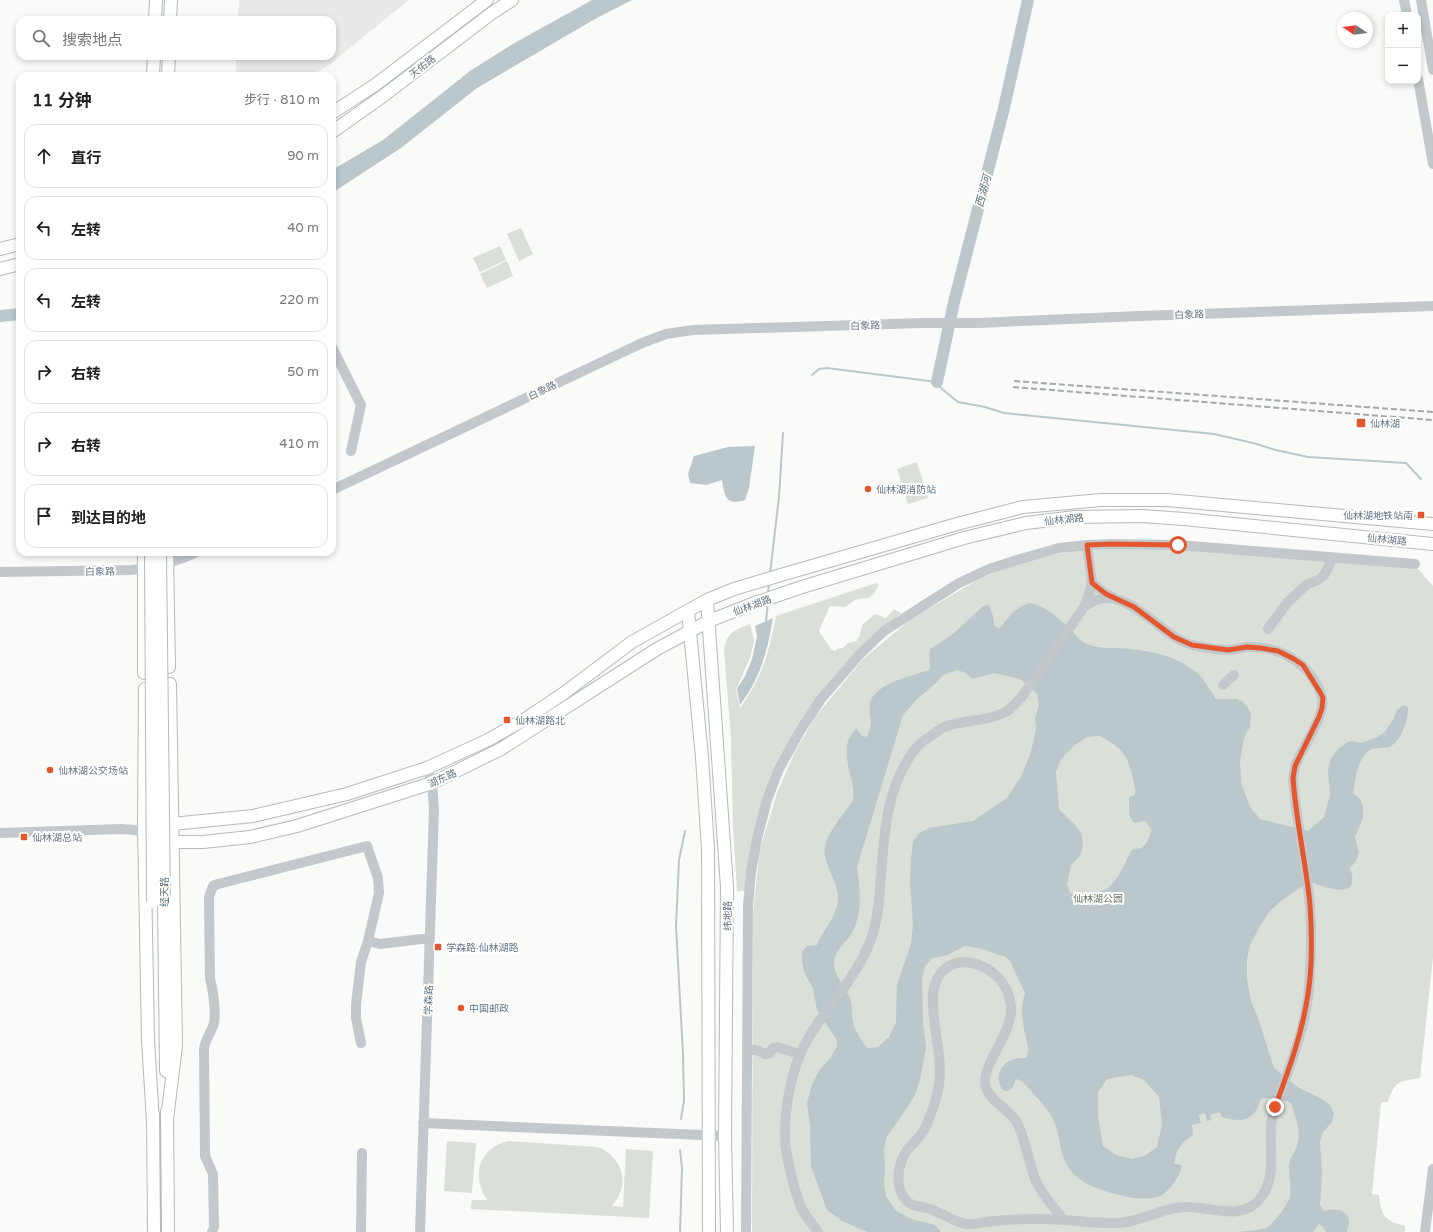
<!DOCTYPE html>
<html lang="zh">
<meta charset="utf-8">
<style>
body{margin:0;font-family:"Varela Round","Noto Sans SC",sans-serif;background:#f2f2f2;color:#222}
.controls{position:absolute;right:12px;top:12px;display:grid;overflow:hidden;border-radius:8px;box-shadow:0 2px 6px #0003}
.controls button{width:36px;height:36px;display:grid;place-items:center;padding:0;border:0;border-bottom:1px solid #e0e0e0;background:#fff;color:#222;font:20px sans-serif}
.compass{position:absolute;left:1337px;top:12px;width:36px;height:36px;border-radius:50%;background:#fff;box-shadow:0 2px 6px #0003;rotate:283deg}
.stop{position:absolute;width:12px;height:12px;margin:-9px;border:3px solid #e4572e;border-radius:50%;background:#fff}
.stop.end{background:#e4572e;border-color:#fff;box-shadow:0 1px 4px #0008}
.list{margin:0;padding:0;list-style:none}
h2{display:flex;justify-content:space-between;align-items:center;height:52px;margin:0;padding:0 16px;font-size:17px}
h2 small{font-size:13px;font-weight:400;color:#767676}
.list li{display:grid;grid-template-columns:26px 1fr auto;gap:12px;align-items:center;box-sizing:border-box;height:64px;margin:0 8px 8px;padding:0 8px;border:1px solid #e0e0e0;border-radius:12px}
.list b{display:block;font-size:15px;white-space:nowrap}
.list em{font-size:13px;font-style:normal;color:#767676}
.icon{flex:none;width:22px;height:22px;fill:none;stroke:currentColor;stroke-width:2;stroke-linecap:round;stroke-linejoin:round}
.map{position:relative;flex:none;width:1433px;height:1232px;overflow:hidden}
.search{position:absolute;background:#fff;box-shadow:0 2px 6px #0003;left:16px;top:16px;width:320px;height:44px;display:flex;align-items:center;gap:10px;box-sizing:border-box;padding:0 14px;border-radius:12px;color:#767676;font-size:15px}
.panel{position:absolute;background:#fff;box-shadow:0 2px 6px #0003;left:16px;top:72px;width:320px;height:484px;border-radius:12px}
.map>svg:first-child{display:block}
</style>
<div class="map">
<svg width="1433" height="1232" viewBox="0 0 1433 1232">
<rect width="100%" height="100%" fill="#fafaf8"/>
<path fill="#e8e9e9" d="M239 0H409L325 68 308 76H236V56H332V20H238Z"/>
<path fill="#dadfd7" d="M521 228 533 254 519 261 507 234Z
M500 246 506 260 480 272 473 258Z
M507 261 513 276 487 288 480 274Z
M917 462 928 498 908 504 897 469Z
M1120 547 1189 550 1416 567 1433 586V957L1420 1078C1398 1082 1395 1080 1388 1102H1381L1372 1194 1379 1195C1381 1216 1385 1221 1405 1226V1232H752L753 912 760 849 778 790 796 750 816 716 863 659 910 620 977 580 1013 565 1047 556 1082 549Z
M876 583 879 585 874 594 868 598C858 598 853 600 846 607L830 606 819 631 831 649 835 651 837 649 843 648 848 643 856 641 860 635 861 629 863 624 875 614 886 618 894 609 901 613 855 653 836 674 819 695 779 763 745 891H737L733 828 731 738 724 649C728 631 734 631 750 624L754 640 750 658 736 690 740 708C763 676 768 655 776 616Z
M447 1141 476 1143 472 1193 444 1191Z
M508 1141 598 1147C616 1154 628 1174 620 1193 618 1198 614 1203 612 1206L623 1207 626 1149 653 1151 649 1218 471 1209 472 1200H487C471 1176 479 1148 508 1141Z"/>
<path fill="#bbc7cb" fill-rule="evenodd" d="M592 0H632L595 19 477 88 401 148 332 193V170L383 140 470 71 511 45Z
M755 446 749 488 745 500C725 506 725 496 722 480L706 485 690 483 688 474 694 456 728 447Z
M1030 603C1048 607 1059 619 1072 631 1076 635 1080 641 1085 643 1095 648 1108 648 1118 648 1145 650 1174 654 1196 672 1204 678 1210 690 1216 699H1237L1243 702 1248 708 1251 714 1250 727 1244 738 1240 761 1241 783 1250 807 1260 819 1308 831 1324 817 1330 795 1328 769 1331 758 1339 748 1350 741 1362 743 1377 737 1385 732 1393 720 1397 710 1403 705 1408 707C1409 717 1402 740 1391 746 1385 749 1376 747 1370 750 1358 757 1355 780 1353 793L1360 799 1363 807V818L1355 837 1359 853 1356 861 1350 868C1362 902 1326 887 1309 882L1281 901 1269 912 1259 928 1250 945 1247 960V979L1251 1001 1258 1018 1274 1068 1299 1088 1322 1099 1330 1105 1334 1114 1332 1122 1323 1132 1320 1142 1322 1174 1320 1205 1324 1211C1333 1208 1349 1208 1349 1222 1349 1225 1347 1229 1347 1232H1326L1323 1227 1319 1224 1313 1232H1235C1244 1231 1258 1231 1266 1228 1273 1224 1289 1204 1290 1196 1292 1186 1288 1176 1289 1165 1290 1158 1295 1153 1297 1146 1302 1132 1295 1116 1291 1103 1282 1099 1271 1097 1261 1099 1254 1121 1243 1123 1222 1117L1220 1112 1210 1115 1211 1120 1207 1121 1205 1113 1199 1115 1201 1123 1192 1125 1193 1135C1181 1143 1176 1149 1174 1164L1182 1165C1180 1177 1168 1194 1157 1197 1144 1201 1127 1197 1115 1194 1098 1189 1081 1184 1070 1170 1059 1155 1061 1138 1054 1121 1049 1110 1040 1101 1032 1092 1027 1087 1024 1081 1016 1079 1015 1082 1014 1086 1012 1088 998 1103 986 1056 1026 1058L1028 1053V1047C1024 1029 1019 1012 1025 993L1010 961 1006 957 979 948 964 946 948 955 933 958 925 966 922 979 923 1023 926 1047 921 1076 915 1095 901 1117 887 1136 884 1149 885 1167 884 1182 886 1196 896 1211 914 1220 935 1225 941 1232H867L842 1221 827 1210 811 1166 810 1126 807 1104 811 1087 819 1071 831 1057 837 1046 836 1039 817 1010 813 988 804 972 802 961V952L807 946 817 945C822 932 839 913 838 898 838 880 822 864 825 846 827 835 840 818 847 809 849 806 852 802 853 799 854 791 853 785 851 778 848 767 845 752 848 741 850 737 853 732 856 728L862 736 865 737 868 735C869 731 871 726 871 722 870 716 869 710 870 703 875 683 912 676 929 670 931 662 928 657 930 649L953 634 983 606 989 605 993 616 994 625 998 628 1001 627C1009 616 1017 606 1030 603ZM958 670 965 673 973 679 994 673 1020 679 1037 694 1039 704 1035 718 1036 729 1031 752 1022 775 1007 798 973 821 929 828 918 834 913 842 911 859 910 882 913 924 911 944 897 985 896 1022 889 1037 878 1047 868 1048C861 1041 855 1031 853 1021 851 1012 853 1003 848 994 843 983 833 975 834 961 835 950 846 943 852 933 863 913 860 888 857 867L903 715 916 700 937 682 943 675ZM1099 736C1121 746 1128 755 1133 779 1134 786 1136 787 1135 795L1129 797V815L1134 823 1146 821 1152 830 1147 842 1142 848 1133 849C1120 868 1118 891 1091 894 1083 895 1077 895 1070 893L1067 884 1071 865 1080 856 1083 845 1081 833 1075 825 1059 809 1056 772 1061 759 1075 745 1087 737ZM1131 1075 1144 1080 1159 1097 1162 1124 1157 1147 1146 1155 1133 1159 1116 1155 1103 1146 1098 1116V1092L1107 1079Z
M773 618C767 652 761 677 740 705L737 689 745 676 752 659 757 636 755 626Z"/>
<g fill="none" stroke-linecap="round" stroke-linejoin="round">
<path stroke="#bbc7cb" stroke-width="2" d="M812 375 819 369 827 368 937 382 942 389 958 402 985 407 1004 413 1214 434 1253 443 1276 450 1308 457 1406 463 1421 479
M770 574 779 497 783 433
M768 594 769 582
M766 622 768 602
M681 1119 684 1101 683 1054 676 926 679 860 685 831
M680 1232 682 1168 680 1150"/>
<path stroke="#bbc7cb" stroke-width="12" d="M0 316 20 314
M937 382 954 302 1004 108 1028 0"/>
<defs>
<path id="major" d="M155 20 156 0
M170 20 171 0
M153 76 154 56
M168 76 169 56
M332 113 375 85 487 0
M332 132 383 96 492 13 512 0
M0 249 20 244
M0 269 20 264
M144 552V673L169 667 167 552
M707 600 727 887 725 1136 727 1232
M688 611 702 757 708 849 709 1232
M144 824H172L253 816 347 794 427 768 488 740 527 718 564 693 632 642 707 600 734 589 781 575 957 524 1023 507 1101 500H1167L1433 524
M144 833 172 842H203L250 837 297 826 432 783 501 749 657 649 709 621 752 604 802 587 964 538 1026 523 1075 517 1142 516 1184 519 1433 544
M164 902 166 1071
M167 1111 168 1232
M153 1113 154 1232
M153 1122 148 1040 144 824 145 689 170 684 176 1046 167 1119"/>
</defs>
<use href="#major" stroke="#b5babe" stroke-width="14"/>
<path stroke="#c3c8cc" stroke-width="10" d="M1404 0 1407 15
M1421 0 1433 70
M1418 79 1433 164
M332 347 361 405 351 451
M332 490 642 343 666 334 693 330 923 323H978L1140 316 1433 306
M0 572 131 570C154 568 176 562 197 552
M1092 583 1106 594 1113 597
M1084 607 1088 597 1092 583 1087 545
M1268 629 1287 603 1306 585 1318 580 1324 575 1329 566 1332 557
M1223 685 1229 679 1234 675
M0 833 121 829 135 830 144 833
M368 941 380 944 430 938
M747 1048 759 1051 765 1054 770 1053 773 1048 777 1047 799 1054
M423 1123 725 1136
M212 1232 214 1227 213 1174 205 1156 204 1050C204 1042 210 1034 213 1026 217 1017 213 989 210 979L209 897 213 886 218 884 367 846 378 878 379 893 368 941 361 962 356 1004V1018L361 1043
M361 1232 362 1153
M420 1232 434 809 432 783 427 768
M746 1232 748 906 751 872 757 839 767 800 779 769 800 731 821 699 860 654 884 631 959 583 989 569 1017 560 1059 548 1087 545 1112 544 1178 545 1415 564
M818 1232C813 1225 807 1218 803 1211 795 1195 785 1154 785 1136 785 1104 792 1064 809 1037 831 1000 861 974 874 930 879 913 879 895 881 876 884 831 887 785 916 748 920 743 926 739 931 736 935 733 940 729 944 727 964 719 988 722 1007 711 1012 708 1016 702 1021 698L1084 607C1122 575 1157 636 1192 645 1202 647 1219 650 1229 650 1235 650 1241 648 1247 647 1280 646 1309 662 1321 694 1329 714 1301 747 1295 767 1294 770 1294 775 1293 779 1296 821 1306 863 1310 906 1312 936 1311 966 1308 997 1303 1039 1284 1079 1272 1119 1267 1148 1280 1180 1256 1203 1237 1220 1207 1206 1185 1207 1165 1207 1146 1219 1126 1222 1104 1225 1085 1221 1064 1220 1054 1219 1043 1219 1033 1219 1017 1219 1002 1220 986 1222 979 1223 973 1225 966 1224 954 1222 944 1214 933 1210 926 1207 919 1207 913 1205 908 1203 904 1199 902 1194 895 1181 899 1162 907 1150 913 1143 920 1138 924 1130 927 1126 928 1121 930 1116 936 1102 940 1086 940 1071 940 1045 931 1019 933 994 939 942 1007 960 1011 1006 1014 1033 979 1066 986 1088 991 1103 1010 1109 1017 1123 1026 1139 1028 1163 1036 1181 1042 1195 1054 1207 1063 1219
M1425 1232 1433 1169"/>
<use href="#major" stroke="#fff" stroke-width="12"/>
<path stroke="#a2aab0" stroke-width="2" stroke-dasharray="6 3" stroke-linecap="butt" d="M1014 381 1433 412
M1013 387 1433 420"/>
<defs>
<path id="major-bridge" d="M151 552 153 902
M160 552 164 902"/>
</defs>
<use href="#major-bridge" stroke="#b5babe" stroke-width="14" stroke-linecap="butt"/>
<use href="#major-bridge" stroke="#fff" stroke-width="12"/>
</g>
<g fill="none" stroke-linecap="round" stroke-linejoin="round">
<path stroke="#e4572e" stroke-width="5" d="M1178 545 1112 544 1087 545 1092 583 1106 594 1134 607 1174 637 1192 645 1228 650 1247 647 1260 648 1278 651 1294 659 1303 665 1320 692 1323 698 1322 708 1319 717 1295 766 1293 778C1296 821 1306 863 1310 905 1312 936 1313 969 1307 1000 1301 1037 1288 1072 1275 1107"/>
</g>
<g fill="#e4572e" stroke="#fff" stroke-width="1.5">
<rect x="1356" y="418" width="10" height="10" rx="2"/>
<circle cx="868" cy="489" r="4"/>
<rect x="1417" y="511" width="8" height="8" rx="2"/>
<rect x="503" y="716" width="8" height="8" rx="2"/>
<circle cx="50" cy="770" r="4"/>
<rect x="20" y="833" width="8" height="8" rx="2"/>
<rect x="434" y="943" width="8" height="8" rx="2"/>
<circle cx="461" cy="1008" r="4"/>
</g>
<g text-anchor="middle" stroke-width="4" stroke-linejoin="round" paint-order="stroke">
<g font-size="10" fill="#657683" stroke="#fff">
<text transform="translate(422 66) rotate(-38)" y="4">天佑路</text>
<text transform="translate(1189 314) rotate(-2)" y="4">白象路</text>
<text transform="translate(865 325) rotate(-2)" y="4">白象路</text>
<text transform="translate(542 390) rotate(-26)" y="4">白象路</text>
<text transform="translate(1064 519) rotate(-6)" y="4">仙林湖路</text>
<text transform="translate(1387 539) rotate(6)" y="4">仙林湖路</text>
<text transform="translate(100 571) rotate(-1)" y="4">白象路</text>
<text transform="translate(752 605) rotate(-20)" y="4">仙林湖路</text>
<text transform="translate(442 778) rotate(-24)" y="4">湖东路</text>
<text transform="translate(164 892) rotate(-90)" y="4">经天路</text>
<text transform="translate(727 916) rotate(-90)" y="4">纬地路</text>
<text transform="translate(428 1000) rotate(-88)" y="4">学森路</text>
</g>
<g font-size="10" fill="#657683" stroke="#fff" text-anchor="start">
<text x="1370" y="427">仙林湖</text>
<text x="876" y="493">仙林湖消防站</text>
<text x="1413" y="519" text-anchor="end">仙林湖地铁站南</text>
<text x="515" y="724">仙林湖路北</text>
<text x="58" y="774">仙林湖公交场站</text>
<text x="32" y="841">仙林湖总站</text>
<text x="446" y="951">学森路·仙林湖路</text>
<text x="469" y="1012">中国邮政</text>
</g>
<g font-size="10" fill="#687a64" stroke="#fff">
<text x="1098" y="902">仙林湖公园</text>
</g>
<g font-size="11" font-style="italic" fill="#60757c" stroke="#fff">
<text transform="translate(983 191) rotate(-75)" y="4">西湖河</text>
</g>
</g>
</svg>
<div class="controls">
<button>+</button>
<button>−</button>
</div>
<svg class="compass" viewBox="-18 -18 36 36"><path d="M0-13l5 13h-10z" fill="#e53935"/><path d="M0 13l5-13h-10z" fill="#767676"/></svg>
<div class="stop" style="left:1178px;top:545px"></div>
<div class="stop end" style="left:1275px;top:1107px"></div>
<div class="search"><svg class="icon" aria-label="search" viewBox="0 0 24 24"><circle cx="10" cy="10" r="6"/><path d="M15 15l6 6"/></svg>搜索地点</div>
<section class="panel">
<h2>11 分钟<small>步行 · 810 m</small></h2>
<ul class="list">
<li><svg class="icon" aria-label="ahead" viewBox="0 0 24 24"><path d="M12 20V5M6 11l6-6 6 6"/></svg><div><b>直行</b></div><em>90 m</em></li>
<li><svg class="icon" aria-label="left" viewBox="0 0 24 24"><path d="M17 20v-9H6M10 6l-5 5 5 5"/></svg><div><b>左转</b></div><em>40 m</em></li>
<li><svg class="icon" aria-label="left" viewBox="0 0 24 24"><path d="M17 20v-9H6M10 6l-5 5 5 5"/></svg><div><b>左转</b></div><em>220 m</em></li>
<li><svg class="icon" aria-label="right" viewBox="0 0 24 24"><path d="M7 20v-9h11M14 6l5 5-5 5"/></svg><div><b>右转</b></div><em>50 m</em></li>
<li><svg class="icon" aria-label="right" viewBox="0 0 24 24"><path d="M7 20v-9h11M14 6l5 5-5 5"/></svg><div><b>右转</b></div><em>410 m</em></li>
<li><svg class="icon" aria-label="arrive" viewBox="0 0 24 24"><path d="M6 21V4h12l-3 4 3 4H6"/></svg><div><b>到达目的地</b></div></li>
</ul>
</section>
</div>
